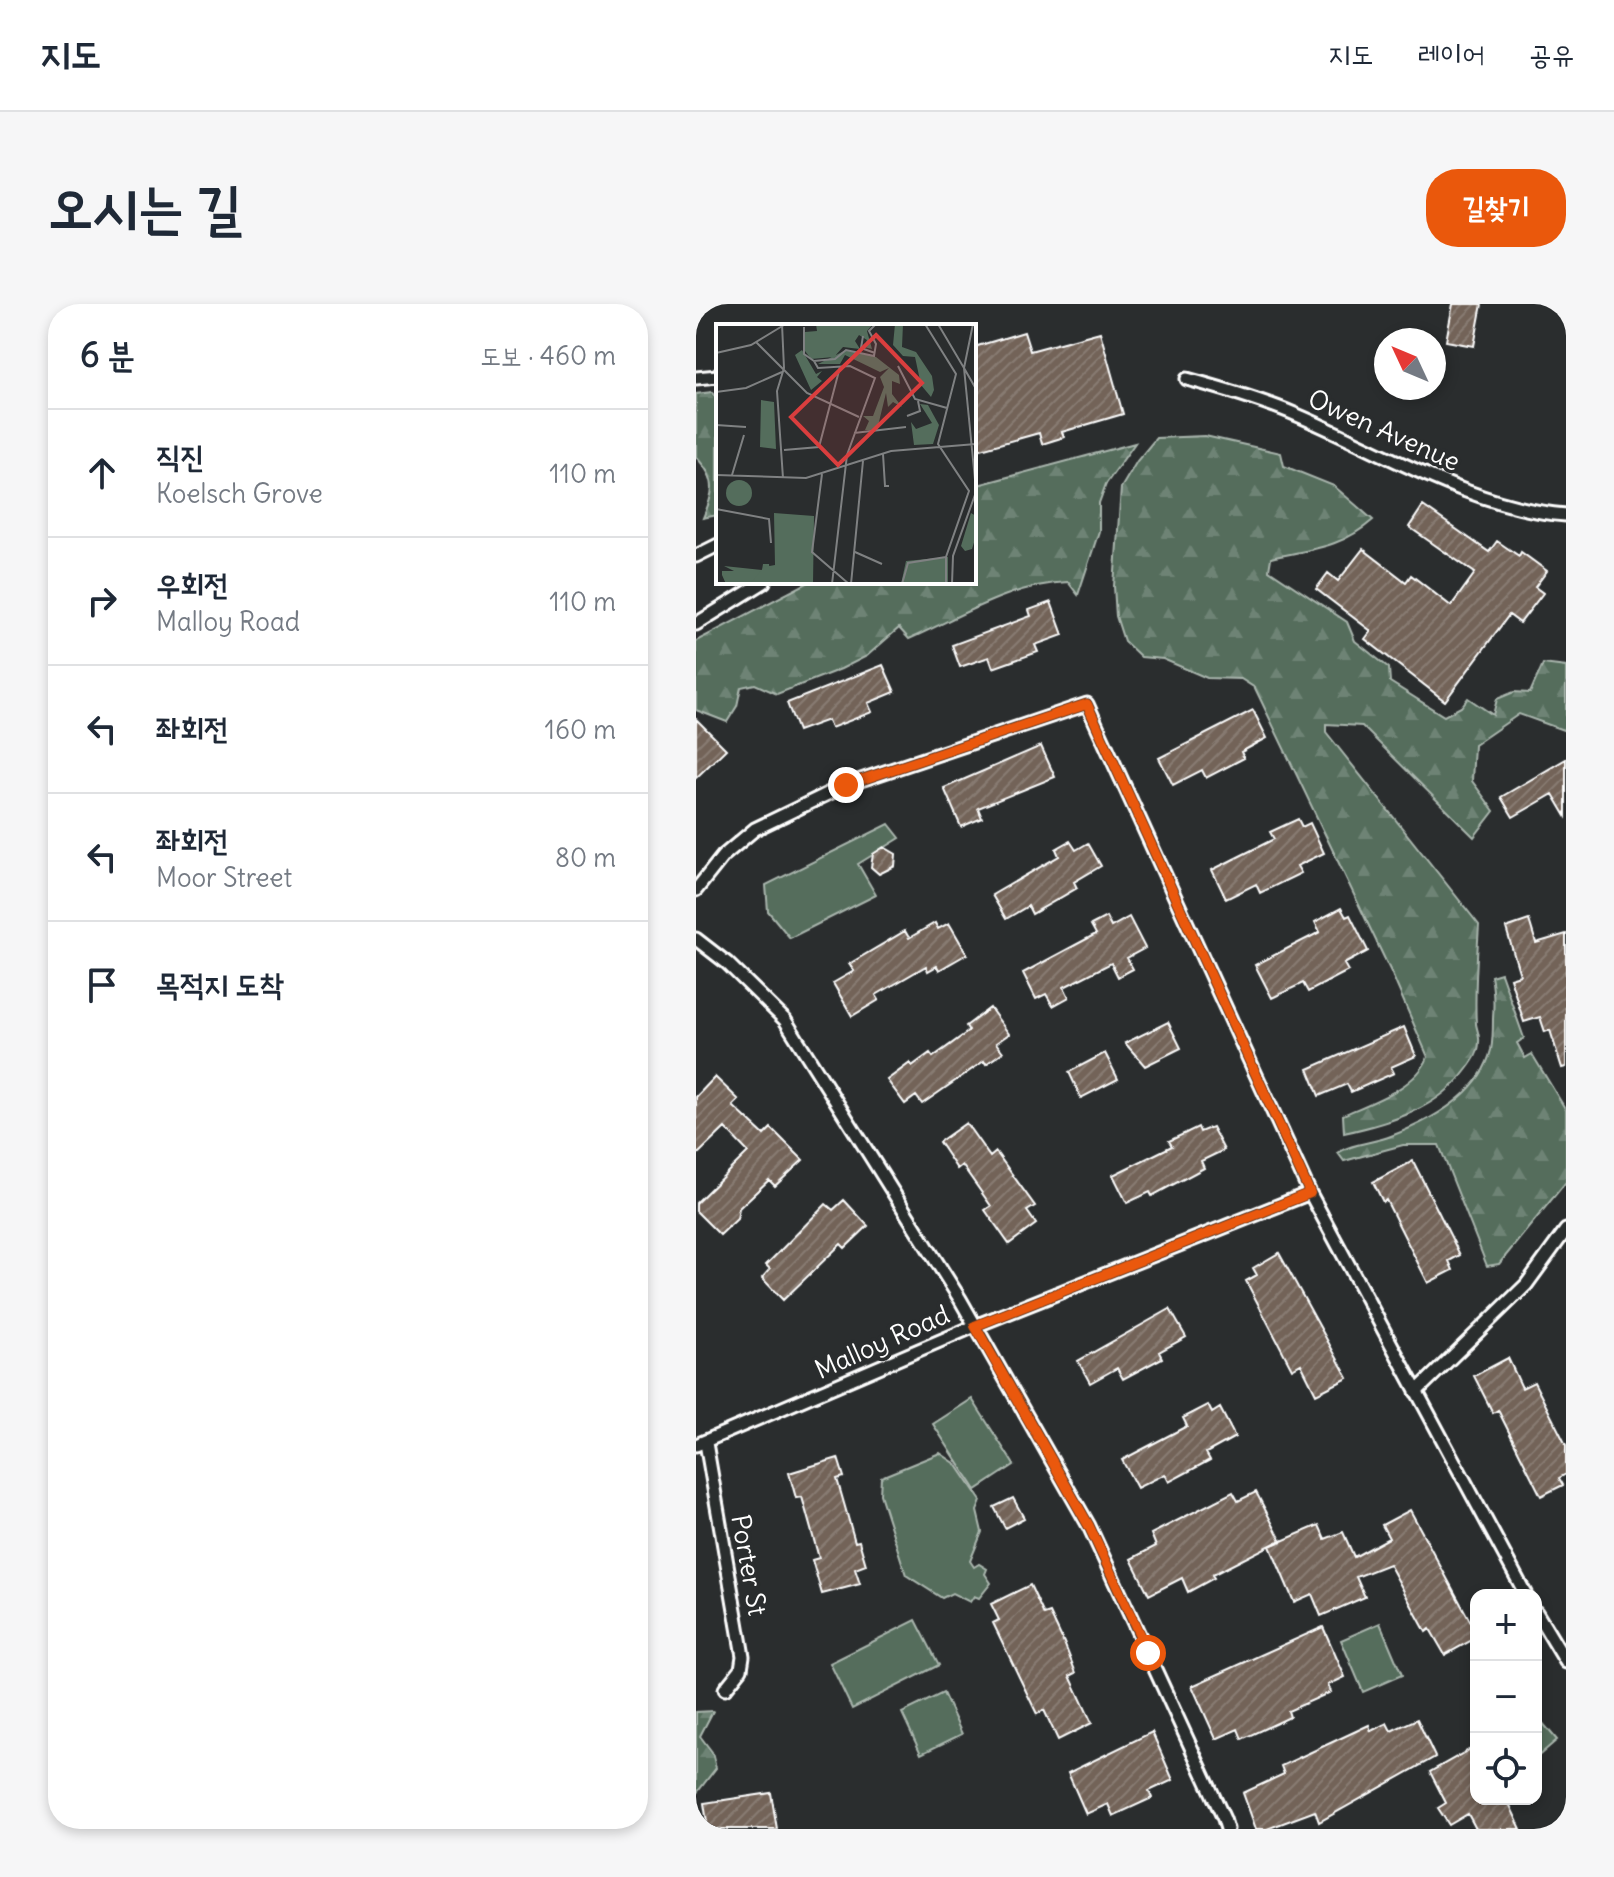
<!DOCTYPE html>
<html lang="ko">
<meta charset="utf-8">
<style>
body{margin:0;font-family:Delius,"Poor Story",sans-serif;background:#f6f6f7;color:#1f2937}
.controls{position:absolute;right:24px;bottom:24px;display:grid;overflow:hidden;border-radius:16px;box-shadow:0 4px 12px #0003}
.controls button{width:72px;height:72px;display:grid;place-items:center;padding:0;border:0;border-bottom:2px solid #e0e1e3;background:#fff;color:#1f2937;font:40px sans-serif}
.compass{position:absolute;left:678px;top:24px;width:72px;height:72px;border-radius:50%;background:#fff;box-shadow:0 4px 12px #0003;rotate:314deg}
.stop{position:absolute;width:24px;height:24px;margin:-18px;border:6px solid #ea580c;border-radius:50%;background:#fff}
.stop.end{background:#ea580c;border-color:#fff;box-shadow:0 2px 8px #0008}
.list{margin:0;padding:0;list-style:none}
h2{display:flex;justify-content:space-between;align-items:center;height:104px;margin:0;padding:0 32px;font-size:34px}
h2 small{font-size:26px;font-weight:400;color:#747a83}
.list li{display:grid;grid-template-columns:52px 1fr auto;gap:24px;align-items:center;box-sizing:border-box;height:128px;padding:0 32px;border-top:2px solid #e0e1e3}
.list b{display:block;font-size:30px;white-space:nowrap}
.list p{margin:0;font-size:26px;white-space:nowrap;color:#747a83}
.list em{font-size:26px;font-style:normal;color:#747a83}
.icon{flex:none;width:44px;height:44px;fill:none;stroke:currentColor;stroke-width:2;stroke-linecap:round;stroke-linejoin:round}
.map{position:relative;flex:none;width:870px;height:1525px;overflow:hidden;border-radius:32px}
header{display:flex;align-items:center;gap:48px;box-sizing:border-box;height:112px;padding:0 40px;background:#fff;border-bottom:2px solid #e0e1e3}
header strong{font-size:38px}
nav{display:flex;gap:44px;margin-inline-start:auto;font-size:28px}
.intro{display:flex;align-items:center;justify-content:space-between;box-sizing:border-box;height:192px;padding:0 48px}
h1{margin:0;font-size:56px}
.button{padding:20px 36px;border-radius:32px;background:#ea580c;color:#fff;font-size:28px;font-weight:700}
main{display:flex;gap:48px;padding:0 48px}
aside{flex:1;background:#fff;border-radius:32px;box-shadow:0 4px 12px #0003}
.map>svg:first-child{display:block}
</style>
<header>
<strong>지도</strong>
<nav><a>지도</a><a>레이어</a><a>공유</a></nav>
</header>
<div class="intro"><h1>오시는 길</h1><a class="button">길찾기</a></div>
<main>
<aside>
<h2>6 분<small>도보 · 460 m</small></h2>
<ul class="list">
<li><svg class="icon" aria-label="ahead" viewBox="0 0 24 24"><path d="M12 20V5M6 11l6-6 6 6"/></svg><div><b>직진</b><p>Koelsch Grove</p></div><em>110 m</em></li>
<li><svg class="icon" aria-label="right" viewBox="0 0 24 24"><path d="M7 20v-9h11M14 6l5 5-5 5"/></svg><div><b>우회전</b><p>Malloy Road</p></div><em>110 m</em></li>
<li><svg class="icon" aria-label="left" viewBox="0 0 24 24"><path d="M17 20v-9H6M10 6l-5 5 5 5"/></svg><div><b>좌회전</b></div><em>160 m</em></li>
<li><svg class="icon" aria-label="left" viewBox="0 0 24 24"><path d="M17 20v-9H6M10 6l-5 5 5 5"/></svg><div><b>좌회전</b><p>Moor Street</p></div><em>80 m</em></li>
<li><svg class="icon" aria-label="arrive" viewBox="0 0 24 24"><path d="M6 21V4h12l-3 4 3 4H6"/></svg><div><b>목적지 도착</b></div></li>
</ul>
</aside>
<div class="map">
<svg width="870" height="1525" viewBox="0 0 870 1525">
<defs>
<pattern id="forest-firs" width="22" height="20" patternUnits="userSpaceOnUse" patternTransform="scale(2)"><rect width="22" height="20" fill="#546d5c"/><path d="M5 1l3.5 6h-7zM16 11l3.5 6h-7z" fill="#6e8374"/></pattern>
<pattern id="building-hatch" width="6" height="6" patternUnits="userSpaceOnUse" patternTransform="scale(2)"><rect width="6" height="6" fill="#736459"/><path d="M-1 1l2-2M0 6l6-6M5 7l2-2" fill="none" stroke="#887b72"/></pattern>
</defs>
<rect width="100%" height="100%" fill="#2a2d2e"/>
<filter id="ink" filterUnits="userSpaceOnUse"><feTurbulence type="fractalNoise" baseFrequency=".0125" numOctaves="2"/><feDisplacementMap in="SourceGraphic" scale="16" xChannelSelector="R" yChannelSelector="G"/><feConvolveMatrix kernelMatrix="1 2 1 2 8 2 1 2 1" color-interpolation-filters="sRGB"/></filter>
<g filter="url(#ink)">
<path fill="url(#forest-firs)" stroke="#aab6ae" stroke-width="2" d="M16 88 22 94V211L7 214C18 187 22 176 0 153V90Z
M509 132 585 149 588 162 638 182 677 216C645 244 616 245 575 254L573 266 651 318 659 337 693 364 694 378 748 412 765 403 772 394 797 411 801 395 818 388 834 389 847 360 870 363V427L823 410 778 441 776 477 798 507 778 533 666 422 630 420V428L783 621C781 654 778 687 780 720 781 726 784 732 783 738 783 749 777 757 771 765 742 805 694 819 648 829L647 811C676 798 720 784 732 753L695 668 559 384 545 375 511 374 467 355 445 353 428 337 420 312 418 282 425 184 441 157 460 134Z
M439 139 410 180 403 199V227L382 291 372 278C316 280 263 313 213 335L203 324 171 352 145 365 81 390 59 380 45 383 41 402 31 418 0 406V337L113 278H278V182Z
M805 669 828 734 821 739 829 754 836 750 870 806V878L803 960 791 962 743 841H707L648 857 642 849C656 839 678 839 695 832 734 817 784 791 795 746 797 736 797 726 797 715 798 700 798 687 795 672Z
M17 1407 4 1432 16 1448 20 1464 0 1490V1408Z"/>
<path fill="#546d5c" stroke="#aab6ae" stroke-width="2" d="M193 520 204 534 162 560 180 591 94 634 72 607 70 581Z
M276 1095 318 1161 280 1186 237 1120Z
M244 1149 260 1160 285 1197 281 1207 286 1228 274 1257 278 1263 283 1260 291 1265 289 1270 295 1279 283 1294 278 1292 274 1298 256 1289 246 1294 210 1271 184 1190 185 1173Z
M220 1316 243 1361 156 1405 134 1359Z
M684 1319 706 1371 667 1388 645 1336Z
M247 1389 266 1430 225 1450 206 1409Z
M840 1411 861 1436 840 1454Z"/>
<path fill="url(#building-hatch)" stroke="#fff" stroke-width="2" d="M757 0H786L778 42 750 37Z
M328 28 334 47 404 28 427 110 366 128 368 133 346 140 343 129 278 147V43Z
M727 202 793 248 801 237 823 252 825 248 851 267 839 283 847 289 824 319 813 311 749 397 669 335 675 327 620 285 632 269 642 277 667 245 710 278 715 271 755 302 779 269 713 223Z
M355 298 367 331 339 341 342 348 297 364 293 353 264 363 256 341 335 312 333 306Z
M187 361 199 388 172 399 176 408 135 424 132 416 102 427 91 399Z
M557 406 571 434 545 448 548 454 510 474 506 466 477 481 463 454Z
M0 415 30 445 0 474Z
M345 442 359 473 282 504 286 514 265 523 248 484Z
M870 455V512L857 490 817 513 805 493Z
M602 515 606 523 614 519 628 549 601 562 605 569 564 589 560 580 530 595 516 566 578 535 574 528Z
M374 537 380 546 392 539 405 562 378 578 381 584 336 610 332 602 310 615 296 591 363 552 360 545Z
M188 543 200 550 199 562 183 570 175 563 177 550Z
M645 604 650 613 654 611 672 647 648 660 652 667 612 688 607 679 576 694 559 661 624 628 619 618Z
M410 613 415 623 433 613 449 644 431 654 437 665 422 673 415 659 368 683 373 693 357 702 350 690 340 695 327 669 400 630 395 621Z
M833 616 840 639 870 630V763L866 764 854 726 849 728 844 713 828 718 814 674 824 671 810 624Z
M239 619 242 625 253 619 271 650 243 666 241 662 232 667 230 662 180 691 183 696 156 712 137 679 158 667 153 660 209 627 213 634Z
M294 704 313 730 300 739 307 748 290 760 288 757 226 800 220 792 209 800 191 776 214 759 216 762 234 749 237 753 273 727 270 722Z
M472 718 485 744 449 762 429 739Z
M708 723 720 752 695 763 698 769 655 788 651 780 623 792 612 765Z
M409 749 422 775 385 794 373 768Z
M19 773 43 796 37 802 68 831 75 824 107 856 79 882 73 876 43 904 41 915 24 931 0 907V899L52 848 29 824 0 852V793Z
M270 819 294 853 300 848 339 902 331 907 340 920 313 940 289 906 295 902 266 861 261 865 243 838Z
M502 823 504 828 516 823 528 846 505 857 508 864 456 892 454 888 431 899 417 871 476 842 473 837Z
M717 857 764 951 753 957 757 966 732 979 690 896 687 898 677 878Z
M148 896 172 922 149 944 145 940 87 996 66 974 74 965 70 961 130 900 137 906Z
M583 949 652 1074 620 1090 605 1060 596 1065 550 977 561 971 557 964Z
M474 1005 490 1033 463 1048 466 1054 427 1075 421 1064 394 1079 382 1057Z
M812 1054 826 1084 838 1078 870 1141V1170L863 1174 867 1181 845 1192 802 1106 797 1109 778 1072Z
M512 1101 516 1109 524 1104 539 1133 510 1149 514 1156 473 1178 469 1170 441 1184 426 1156 491 1122 487 1114Z
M142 1154 148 1173 141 1175 159 1238 163 1237 170 1261 159 1265 164 1280 126 1290 116 1256 123 1254 106 1193 100 1194 93 1169Z
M537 1188 542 1197 560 1188 585 1236 516 1271 518 1274 492 1288 486 1274 453 1291 435 1255 460 1242 455 1230Z
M317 1194 328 1214 309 1224 298 1203Z
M714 1206 780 1328V1334L749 1351 734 1325 730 1328 693 1260 660 1273 669 1293 625 1312 616 1290 598 1298 574 1242 623 1221 629 1235 647 1228 658 1253 693 1234 686 1221Z
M334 1281 348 1311 354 1309 368 1339 380 1369 374 1372 396 1419 362 1436 348 1406 341 1410 297 1319 303 1316 295 1300Z
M627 1323 649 1373 632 1381 635 1388 592 1407 594 1413 546 1435 542 1425 520 1435 496 1382Z
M721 1415 739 1453 623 1518 619 1507 571 1525H560L547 1489 588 1470 585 1462 673 1421 675 1427 691 1419 695 1427Z
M456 1428 477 1476 453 1487 456 1494 417 1512 412 1500 390 1510 372 1469Z
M780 1442V1495H811L825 1525H780L772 1510 753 1521 742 1504 750 1499 734 1468Z
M75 1489 81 1525H12L8 1499Z"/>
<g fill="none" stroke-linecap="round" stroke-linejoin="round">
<defs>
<path id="service" d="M0 74 22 72
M491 75C528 85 566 96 601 111 686 147 777 204 870 211
M0 252 22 241
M0 320 68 278
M0 586 27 552 59 525 150 481 391 400 614 889 830 1291
M0 635 31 659 89 716 264 995 393 1222 528 1515 531 1525
M720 1088 830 981 870 926
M10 1139 47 1352 45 1365 29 1385
M0 1141 279 1022 614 889
M840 1308 870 1358"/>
</defs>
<use href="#service" stroke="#fff" stroke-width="17"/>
<use href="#service" stroke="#2a2d2e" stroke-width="11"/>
</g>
</g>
<g fill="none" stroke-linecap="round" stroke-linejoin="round" filter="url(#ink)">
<path stroke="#ea580c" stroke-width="10" d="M150 481 391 400 614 889 279 1022 393 1222 452 1349"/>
</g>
<g text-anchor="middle" stroke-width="7" stroke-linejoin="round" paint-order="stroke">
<g font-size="26" fill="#fff" stroke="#2a2d2e">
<text transform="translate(688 126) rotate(24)" y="9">Owen Avenue</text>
<text transform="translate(186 1038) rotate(-24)" y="9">Malloy Road</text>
<text transform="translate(53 1261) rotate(80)" y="9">Porter St</text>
</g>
</g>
<g transform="translate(20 20)">
<rect width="260" height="260" fill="#2a2d2e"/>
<path d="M10 169a13 13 0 1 1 26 0a13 13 0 1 1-26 0Z" fill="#546d5c"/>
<path d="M100 0H157L151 7 156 25 148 23 151 16 143 11 139 17 144 25 127 23 118 33 95 35 89 27V8L101 7ZM179 0H187L186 23 200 28 216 52 218 66 215 73 205 61 199 33 187 32 177 21ZM86 26 100 50 106 47 101 53 106 57 95 66 79 31ZM130 26 160 33 183 51 184 60 176 57V70L186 83 177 78 172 83 170 69 161 106H149L153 97 147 92H157L168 63 164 53 173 44 164 48 129 31 124 40H102ZM204 80 212 81 223 101 217 120 198 121 195 98 200 105 216 99ZM47 240H53L54 249 66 260H10L6 251V247H18L8 242 46 246Z" fill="#546d5c"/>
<path d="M45 76 58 78 60 125 44 123ZM58 189 98 192 97 260H34L48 243 59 241ZM255 189 260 192V212L256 225 249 227 245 222ZM232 233V260H185L190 237Z" fill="#546d5c"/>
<path fill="none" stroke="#7f8182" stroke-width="2" d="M66 0 68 44 61 67 67 154M209 0 240 50 222 120 253 167 230 233V260M222 0 248 44 260 166M257 0 248 44 260 65M88 3V30L98 37 119 35 130 26 158 32 160 20 153 7 160 0M147 12 145 24 159 29M40 18 91 69 143 93M0 29 35 21 68 1M98 37 102 44 134 42 159 54 131 131 116 260M182 42 199 75 231 84M0 68 30 64 66 48M191 92 204 87 202 77M0 101 30 103M138 109 190 103M68 126 103 123 124 43M167 130 169 162H173M106 150 96 228 133 260M0 151 90 154 175 127 260 120M16 151 28 111M0 185 53 195 55 219M139 228 166 240M135 260 147 137M186 260 192 239 230 233M236 260 237 232 260 168"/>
<path fill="#da3e3e" fill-opacity="0.15" stroke="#da3e3e" stroke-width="4" d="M160 11 206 59 122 141 75 93Z"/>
<rect width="260" height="260" fill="none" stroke="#fff" stroke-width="4"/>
</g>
</svg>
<div class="controls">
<button>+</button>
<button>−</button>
<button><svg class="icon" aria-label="locate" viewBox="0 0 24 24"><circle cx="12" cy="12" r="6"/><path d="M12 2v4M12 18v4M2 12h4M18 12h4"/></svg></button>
</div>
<svg class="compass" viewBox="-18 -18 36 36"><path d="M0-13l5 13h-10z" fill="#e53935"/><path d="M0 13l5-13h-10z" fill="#747a83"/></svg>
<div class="stop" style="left:452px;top:1349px"></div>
<div class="stop end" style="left:150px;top:481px"></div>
</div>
</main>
